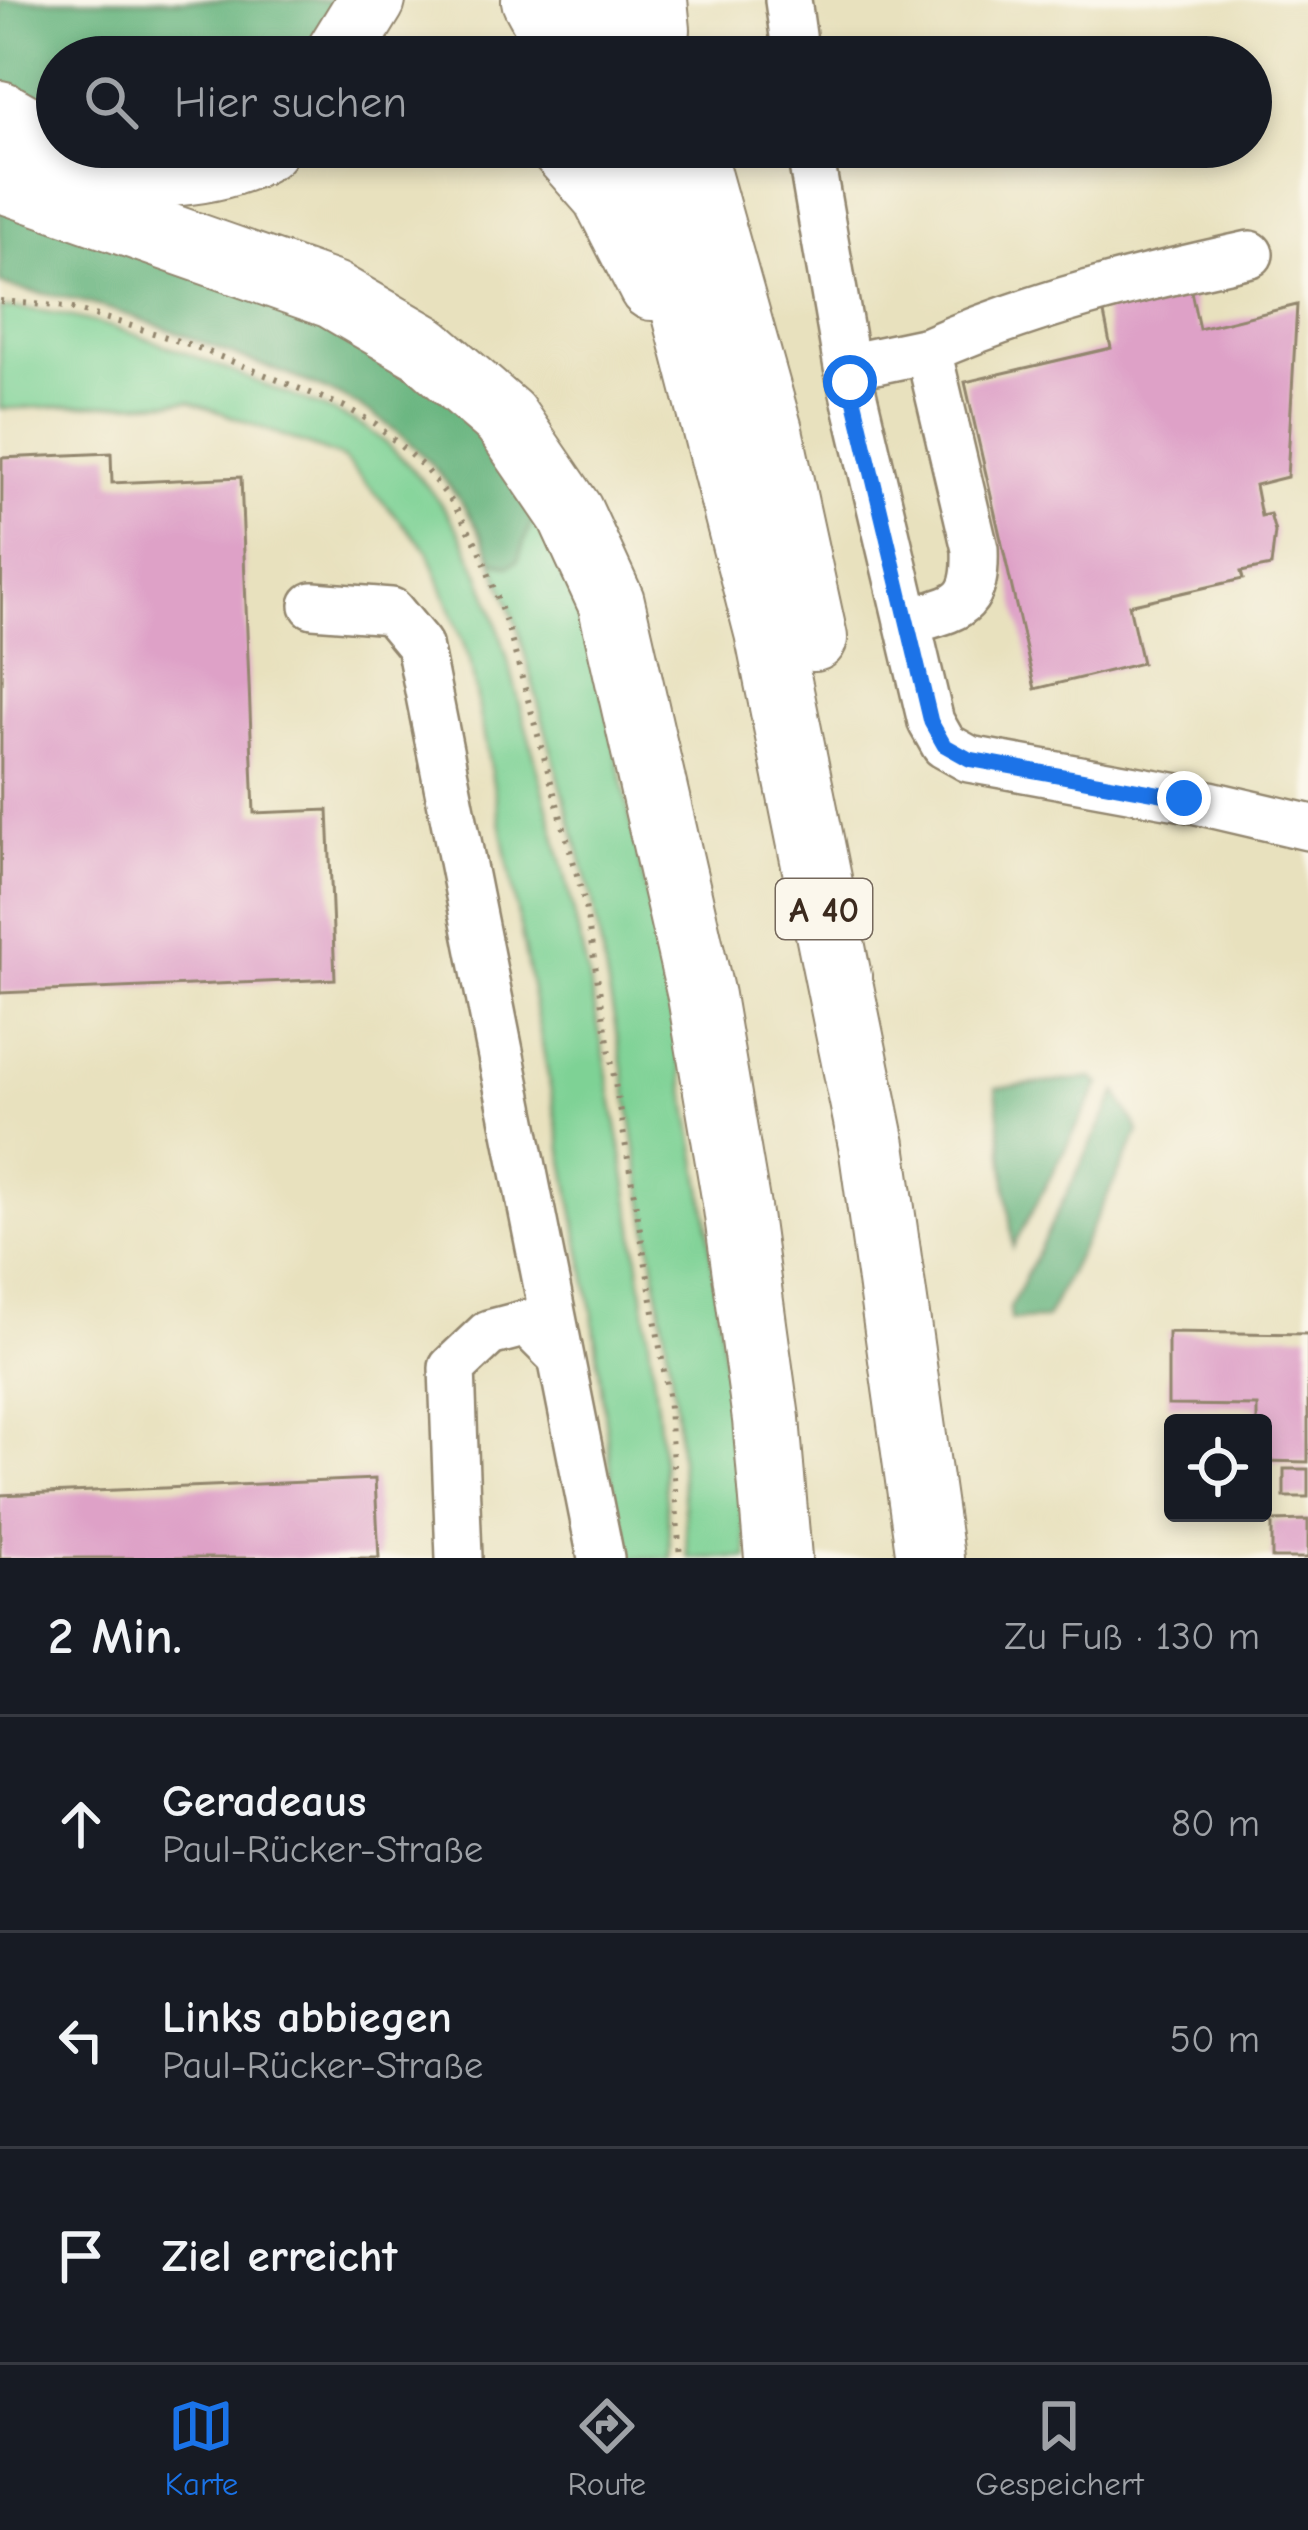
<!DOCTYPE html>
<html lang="de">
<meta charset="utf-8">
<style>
body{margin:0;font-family:"Comic Neue",sans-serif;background:#242831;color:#f1f3f6}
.controls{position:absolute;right:36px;bottom:36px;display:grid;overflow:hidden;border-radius:12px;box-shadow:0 6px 18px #0003}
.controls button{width:108px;height:108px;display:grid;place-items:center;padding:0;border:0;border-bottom:3px solid #363941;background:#171b24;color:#f1f3f6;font:60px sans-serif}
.stop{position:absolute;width:36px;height:36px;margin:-27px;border:9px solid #1a73e8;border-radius:50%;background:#fff}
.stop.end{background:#1a73e8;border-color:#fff;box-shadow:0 3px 12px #0008}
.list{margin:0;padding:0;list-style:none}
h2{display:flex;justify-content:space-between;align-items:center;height:156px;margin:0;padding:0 48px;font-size:51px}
h2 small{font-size:39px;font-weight:400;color:#9ea1a6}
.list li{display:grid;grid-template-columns:78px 1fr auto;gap:36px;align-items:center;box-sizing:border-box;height:216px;padding:0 48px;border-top:3px solid #363941}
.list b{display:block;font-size:45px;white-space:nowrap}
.list p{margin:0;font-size:39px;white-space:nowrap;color:#9ea1a6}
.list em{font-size:39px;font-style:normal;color:#9ea1a6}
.icon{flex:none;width:66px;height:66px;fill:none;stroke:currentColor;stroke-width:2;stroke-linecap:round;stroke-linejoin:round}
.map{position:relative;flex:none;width:1308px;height:1558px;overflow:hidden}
.search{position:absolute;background:#171b24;box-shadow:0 6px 18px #0003;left:36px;right:36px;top:36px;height:132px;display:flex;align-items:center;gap:30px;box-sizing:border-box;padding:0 42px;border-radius:66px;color:#9ea1a6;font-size:45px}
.sheet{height:804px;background:#171b24}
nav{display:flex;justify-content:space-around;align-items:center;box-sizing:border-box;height:168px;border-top:3px solid #363941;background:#171b24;font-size:33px;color:#9ea1a6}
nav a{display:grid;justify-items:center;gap:6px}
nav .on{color:#1a73e8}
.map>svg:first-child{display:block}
</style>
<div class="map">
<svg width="1308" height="1558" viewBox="0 0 1308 1558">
<rect width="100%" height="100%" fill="#fbf7ec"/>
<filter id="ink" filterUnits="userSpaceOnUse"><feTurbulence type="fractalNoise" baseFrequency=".00833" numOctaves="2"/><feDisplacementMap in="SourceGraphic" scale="24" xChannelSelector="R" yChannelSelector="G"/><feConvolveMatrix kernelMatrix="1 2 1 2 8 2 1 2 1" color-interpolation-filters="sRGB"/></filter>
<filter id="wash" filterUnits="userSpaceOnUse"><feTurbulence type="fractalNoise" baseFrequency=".004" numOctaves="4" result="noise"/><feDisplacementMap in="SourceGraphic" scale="48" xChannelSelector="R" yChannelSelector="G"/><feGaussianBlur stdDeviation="2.7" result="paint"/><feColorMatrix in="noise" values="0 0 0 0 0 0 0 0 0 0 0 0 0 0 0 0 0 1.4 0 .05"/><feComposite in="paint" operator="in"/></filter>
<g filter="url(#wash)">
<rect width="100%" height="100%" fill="#e8e1be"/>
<path fill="#7ed295" stroke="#5c7e5a" stroke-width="3" d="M0 308C88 308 196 357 277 390 310 403 347 414 376 435 401 455 425 482 444 508 490 574 507 660 529 737 604 1004 650 1282 671 1558H621L593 1315 470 661 428 551 343 458 190 401 0 409Z
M537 506 582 594 669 997 706 1211 748 1558H688L675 1399 624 1073 592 899 517 626 488 549 494 561 509 566Z"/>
<path fill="#66b47e" stroke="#506f4e" stroke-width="3" d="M0 0H356L318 57H57V124L0 94Z
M0 198 421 360 537 506 518 560 509 566 494 561C464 494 414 434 348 400 313 382 273 370 237 356 184 335 127 312 72 299 47 293 24 293 0 283Z
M1092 1078 1100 1084 1013 1247 996 1088Z
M1117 1092 1139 1132 1046 1319 1011 1320 1010 1308Z"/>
<g id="blocks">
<path fill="#dea1c7" d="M1188 277 1199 329 1297 305 1287 477 1255 485 1261 516 1270 514 1275 532 1271 566 1241 572 1243 579 1129 605 1142 663 1035 689 965 382 1111 348 1101 299Z
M111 453 112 483 241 477 254 813 328 810 335 979 0 993 2 458Z
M1168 1332 1308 1334V1462L1263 1461V1423H1257V1406L1168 1405Z
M1284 1469H1308V1497H1284Z
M375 1479 379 1558H0V1495Z
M1308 1520V1558H1272V1521Z"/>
</g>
</g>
<g filter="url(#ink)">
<use href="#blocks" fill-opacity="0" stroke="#92866e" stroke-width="3"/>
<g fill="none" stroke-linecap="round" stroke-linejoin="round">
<defs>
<path id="minor" d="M788 0 796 57
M809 147 847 367
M928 350C1032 304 1140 278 1250 254
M313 605 391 611 419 645 601 1558
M907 622C958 607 977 608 975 549L928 350 847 367 931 722 944 745 969 759 1184 798 1308 827
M459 1558 452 1368 489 1333 527 1323 561 1357"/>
<path id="highway" d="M535 0 566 57
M599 0 619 57
M654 0 657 30
M337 57 372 0
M0 114 41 137 57 141
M563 147 605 195 652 287
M643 147 768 632 818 879 872 1145 930 1558
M40 174C107 173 206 184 265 147
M697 174 769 431 814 638
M0 178 333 295 424 348 505 418 570 513 611 602 701 996 737 1208 766 1419 778 1558"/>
</defs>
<use href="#minor" stroke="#92866e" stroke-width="50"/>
<use href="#highway" stroke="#92866e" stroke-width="70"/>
<path stroke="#92866e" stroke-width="6" stroke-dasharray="3 9" stroke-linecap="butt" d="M0 301 66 307 122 323 191 345 345 407 376 424 423 466 453 503 480 550 508 628 584 900 668 1395 680 1558"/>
<use href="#minor" stroke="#fff" stroke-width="45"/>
<use href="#highway" stroke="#fff" stroke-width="66"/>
</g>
</g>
<g fill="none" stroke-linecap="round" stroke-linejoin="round" filter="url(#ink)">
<path stroke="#1a73e8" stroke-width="15" d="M850 382 931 722 944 745 969 759 1184 798"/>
</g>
<g text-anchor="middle" stroke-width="12" stroke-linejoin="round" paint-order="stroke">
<rect fill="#fbf7ec" stroke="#75685c" stroke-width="3" x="776" y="879" width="96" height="60" rx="9"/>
<g font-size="36" font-weight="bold" fill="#3b2a1e">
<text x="824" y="922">A 40</text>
</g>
</g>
</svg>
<div class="controls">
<button><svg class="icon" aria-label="locate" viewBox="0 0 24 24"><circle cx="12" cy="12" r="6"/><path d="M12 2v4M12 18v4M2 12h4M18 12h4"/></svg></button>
</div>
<div class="stop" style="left:850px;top:382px"></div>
<div class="stop end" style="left:1184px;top:798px"></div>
<div class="search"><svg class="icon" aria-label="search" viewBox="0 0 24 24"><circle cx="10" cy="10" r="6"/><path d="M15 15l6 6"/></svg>Hier suchen</div>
</div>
<section class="sheet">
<h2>2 Min.<small>Zu Fuß · 130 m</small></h2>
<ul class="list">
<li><svg class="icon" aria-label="ahead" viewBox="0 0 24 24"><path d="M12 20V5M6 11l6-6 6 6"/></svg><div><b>Geradeaus</b><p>Paul-Rücker-Straße</p></div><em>80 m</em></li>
<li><svg class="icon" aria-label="left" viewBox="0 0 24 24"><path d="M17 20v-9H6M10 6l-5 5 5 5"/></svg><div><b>Links abbiegen</b><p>Paul-Rücker-Straße</p></div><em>50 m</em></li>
<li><svg class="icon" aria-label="arrive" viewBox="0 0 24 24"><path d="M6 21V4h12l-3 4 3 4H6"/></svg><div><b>Ziel erreicht</b></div></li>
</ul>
</section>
<nav>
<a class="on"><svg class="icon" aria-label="map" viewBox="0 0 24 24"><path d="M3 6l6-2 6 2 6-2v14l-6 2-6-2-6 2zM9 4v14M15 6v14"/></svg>Karte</a>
<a><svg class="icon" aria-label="directions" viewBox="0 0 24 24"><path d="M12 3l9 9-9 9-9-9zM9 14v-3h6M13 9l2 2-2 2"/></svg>Route</a>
<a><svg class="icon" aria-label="saved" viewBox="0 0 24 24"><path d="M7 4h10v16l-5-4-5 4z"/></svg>Gespeichert</a>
</nav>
